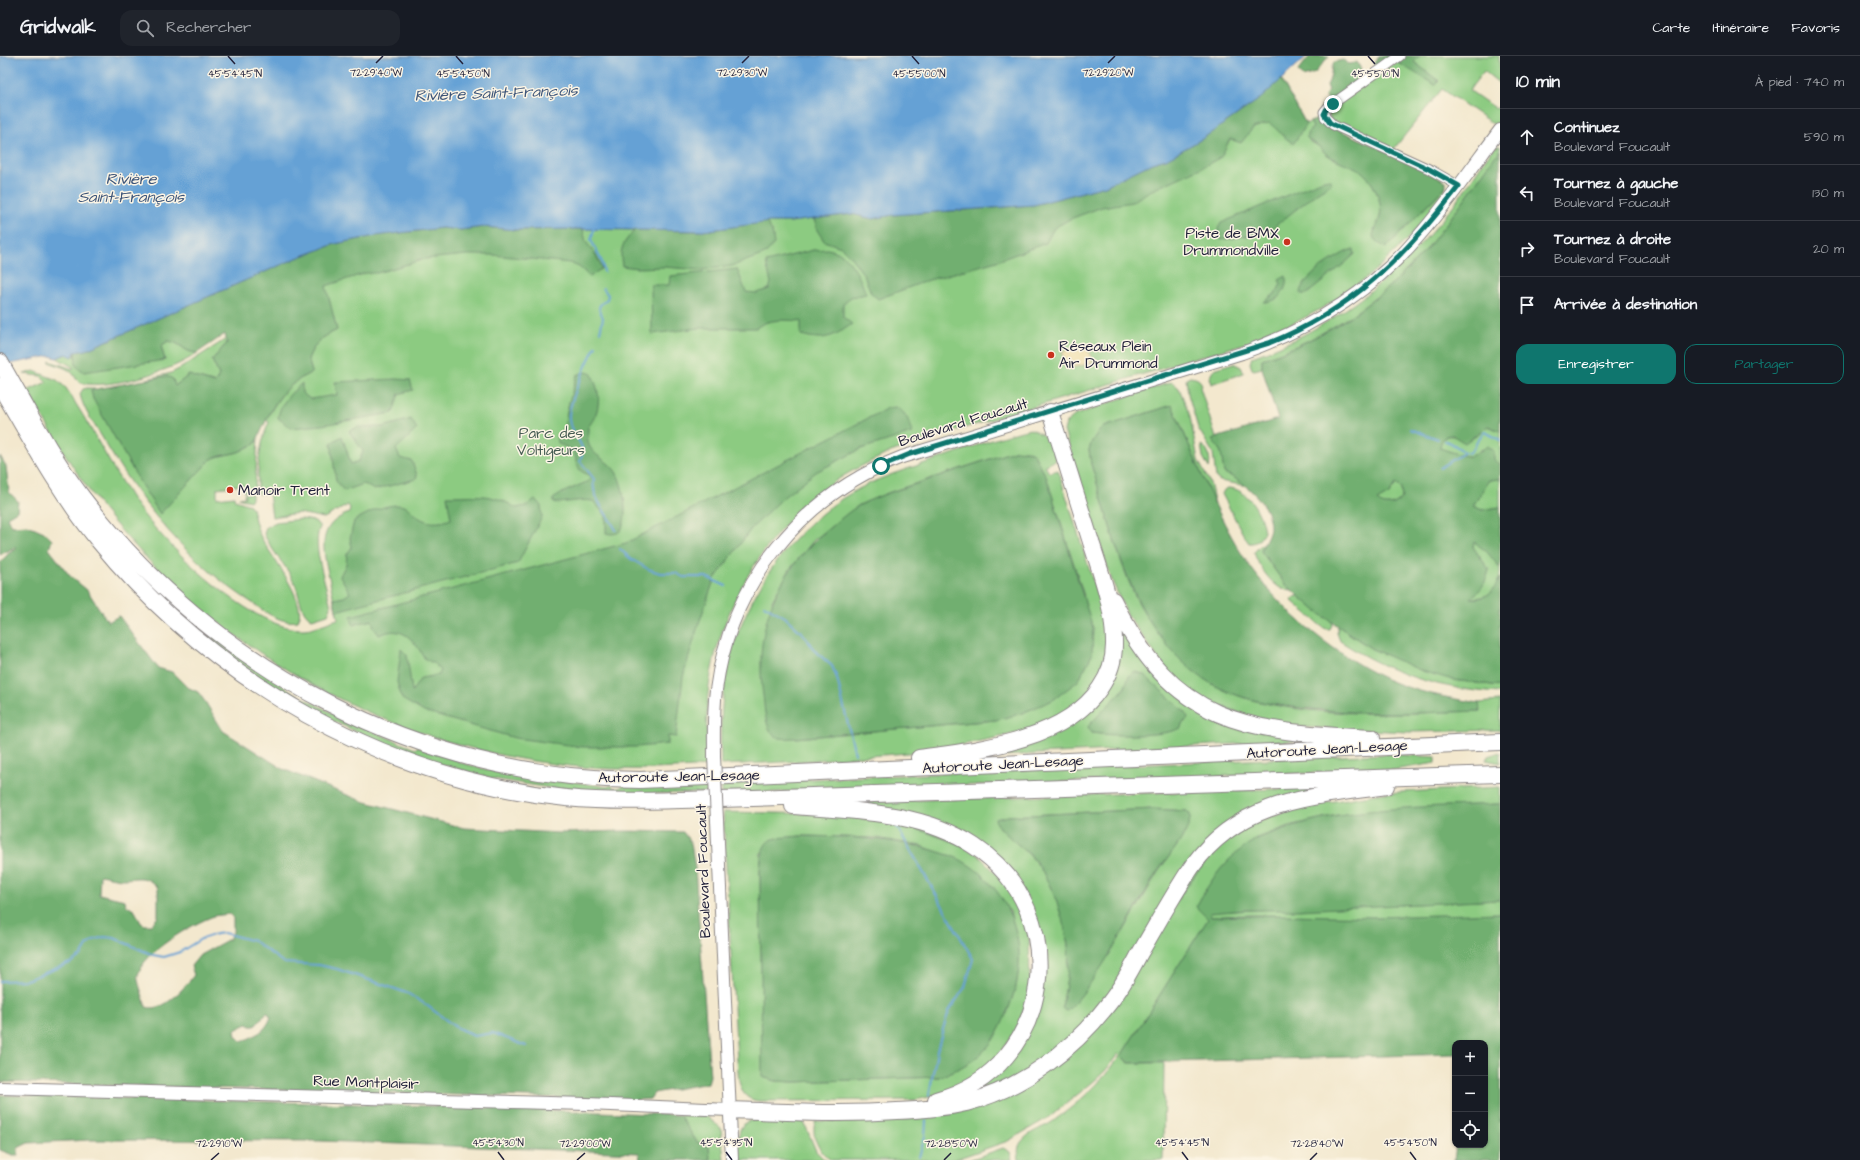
<!DOCTYPE html>
<html lang="fr">
<meta charset="utf-8">
<style>
body{margin:0;font-family:"Architects Daughter",sans-serif;background:#20242c;color:#f1f3f6}
.controls{position:absolute;right:12px;bottom:12px;display:grid;overflow:hidden;border-radius:8px;box-shadow:0 1px 3px #0004}
.controls button{width:36px;height:36px;display:grid;place-items:center;padding:0;border:0;border-bottom:1px solid #363941;background:#171b24;color:#f1f3f6;font:20px sans-serif}
.stop{position:absolute;width:12px;height:12px;margin:-9px;border:3px solid #0f766e;border-radius:50%;background:#fff}
.stop.end{background:#0f766e;border-color:#fff;box-shadow:0 1px 4px #0008}
.list{margin:0;padding:0;list-style:none}
h2{display:flex;justify-content:space-between;align-items:center;height:52px;margin:0;padding:0 16px;font-size:17px}
h2 small{font-size:13px;font-weight:400;color:#9ea1a6}
.list li{display:grid;grid-template-columns:26px 1fr auto;gap:12px;align-items:center;box-sizing:border-box;height:56px;padding:0 16px;border-top:1px solid #363941}
.list b{display:block;font-size:15px;white-space:nowrap}
.list p{margin:0;font-size:13px;white-space:nowrap;color:#9ea1a6}
.list em{font-size:13px;font-style:normal;color:#9ea1a6}
.actions{display:flex;gap:8px;padding:12px 16px}
.actions a{flex:1;padding:9px 0;border:1px solid #0f766e;border-radius:12px;text-align:center;font-size:14px;color:#0f766e}
.actions .main{background:#0f766e;color:#fff}
.icon{flex:none;width:22px;height:22px;fill:none;stroke:currentColor;stroke-width:2;stroke-linecap:round;stroke-linejoin:round}
.map{position:relative;flex:none;width:1500px;height:1104px;overflow:hidden}
header{display:flex;align-items:center;gap:24px;box-sizing:border-box;height:56px;padding:0 20px;background:#171b24;border-bottom:1px solid #363941}
header strong{font-size:19px}
nav{display:flex;gap:22px;margin-inline-start:auto;font-size:14px}
.search{width:280px;height:36px;background:#20242c;display:flex;align-items:center;gap:10px;box-sizing:border-box;padding:0 14px;border-radius:12px;color:#9ea1a6;font-size:15px}
main{display:flex}
aside{flex:1;background:#171b24}
.map>svg:first-child{display:block}
</style>
<header>
<strong>Gridwalk</strong>
<div class="search"><svg class="icon" aria-label="search" viewBox="0 0 24 24"><circle cx="10" cy="10" r="6"/><path d="M15 15l6 6"/></svg>Rechercher</div>
<nav><a>Carte</a><a>Itinéraire</a><a>Favoris</a></nav>
</header>
<main>
<div class="map">
<svg width="1500" height="1104" viewBox="0 0 1500 1104">
<rect width="100%" height="100%" fill="#fcf5e5"/>
<filter id="ink" filterUnits="userSpaceOnUse"><feTurbulence type="fractalNoise" baseFrequency=".025" numOctaves="2"/><feDisplacementMap in="SourceGraphic" scale="8" xChannelSelector="R" yChannelSelector="G"/><feConvolveMatrix kernelMatrix="1 2 1 2 8 2 1 2 1" color-interpolation-filters="sRGB"/></filter>
<filter id="wash" filterUnits="userSpaceOnUse"><feTurbulence type="fractalNoise" baseFrequency=".012" numOctaves="4" result="noise"/><feDisplacementMap in="SourceGraphic" scale="16" xChannelSelector="R" yChannelSelector="G"/><feGaussianBlur stdDeviation="0.9" result="paint"/><feColorMatrix in="noise" values="0 0 0 0 0 0 0 0 0 0 0 0 0 0 0 0 0 1.4 0 .05"/><feComposite in="paint" operator="in"/></filter>
<g filter="url(#wash)">
<rect width="100%" height="100%" fill="#f3e8ce"/>
<path fill="#8ccb81" stroke="#57765e" fill-rule="evenodd" d="M1420 0H1499L1500 28 1484 15 1469 34 1496 53 1500 49V65L1496 70 1442 33 1393 94 1332 66 1327 56 1396 6 1438 25 1414 6Z
M1281 23 1306 68 1310 66 1313 71 1307 78 1310 86C1319 88 1324 98 1333 102 1340 106 1349 107 1356 111 1369 118 1380 139 1381 153 1381 161 1378 167 1374 173L1386 192 1446 130C1445 143 1431 155 1423 165 1372 226 1324 257 1250 286L914 387C907 391 899 393 891 396 876 403 860 410 845 419 767 467 713 558 707 650 706 670 707 690 709 710 666 713 623 715 580 711 393 694 221 599 103 453 74 416 51 375 27 335L47 326 41 320 24 318 34 315 57 324 66 332C90 368 109 408 133 444 160 485 250 572 300 573 312 574 327 566 338 563 335 549 332 535 329 521 323 494 316 469 349 457L350 452 348 449 324 462 299 457 272 461 269 437 258 438C257 413 259 389 269 366L266 364C279 340 287 329 312 316L308 303C315 286 321 282 337 274L316 195 335 188 442 172 460 174 484 171 516 174 576 173 703 175 770 166H790L852 158 873 163 893 159 962 154 1166 103 1202 83 1232 64 1261 42Z
M1497 90H1500V96L1496 99C1474 129 1453 161 1429 190 1387 240 1325 283 1262 303V312L1254 314 1252 313 1250 307 1252 301C1330 274 1393 224 1445 160 1457 145 1469 128 1480 111 1485 104 1490 95 1497 90Z
M226 283 227 287 212 304 219 319 216 327 189 319 175 330 147 323 171 317 181 312Z
M168 285C183 287 182 296 197 297 177 314 108 334 82 327 75 325 76 320 71 316 66 311 55 309 49 306L50 305 73 313V311L57 302 66 298 75 296 77 310 165 304 161 290Z
M1233 307 1241 311 1244 317 1211 328 1209 322 1214 313Z
M1190 321C1197 322 1200 323 1202 329L1200 331 1216 382 1213 383 1221 396 1224 417 1235 422 1247 430 1220 425 1216 422 1213 397 1198 372 1188 338 1186 323Z
M1172 326 1179 332 1190 360 1198 404 1210 427 1216 452 1172 349 1101 372 1092 385 1089 394 1091 408C1105 452 1116 498 1135 540 1151 572 1183 612 1214 629 1281 666 1404 657 1479 655V647L1500 645V674L1410 676 1301 671 1245 661 1194 638 1168 616 1128 560 1112 525 1064 375 1066 367 1074 360 1113 345Z
M87 332H95L91 334 123 396 160 457 210 404C218 399 228 399 238 396 244 394 248 390 255 388L258 381 255 431 254 434 244 436 243 429 217 432V442L234 440 235 444 250 449 252 452C254 461 256 470 260 479 268 497 308 544 298 565 282 568 266 557 254 548 189 507 140 448 102 381 94 368 83 353 80 338L83 333Z
M1488 370 1500 375V408L1495 407 1482 393C1479 395 1475 399 1471 400 1468 402 1447 394 1440 393L1441 386 1446 380C1455 378 1464 386 1472 382 1477 380 1483 373 1488 370Z
M1030 373C1047 379 1053 387 1056 404L1045 409 1049 417 1058 414 1106 566 1108 585 1102 620 1083 643 1056 661 1023 676 933 695 805 705 721 709C720 672 721 633 731 598 749 536 789 477 843 442 874 422 907 413 941 402 970 392 1000 380 1030 373ZM1026 394 1033 397 1046 420 1084 540 996 664 795 682 772 545 790 513 814 484 859 449 890 436 1014 395Z
M1201 389C1209 394 1211 403 1209 412L1203 401Z
M1500 423V451L1482 454 1473 450 1489 424Z
M1396 428 1401 432 1402 441C1395 450 1385 452 1376 445L1389 438Z
M1228 432C1248 432 1262 458 1264 476 1261 482 1257 488 1249 487L1244 480 1222 438 1224 434Z
M252 437V443L250 445 238 442 245 441 244 438Z
M301 463 315 465 320 471C311 490 327 530 331 551L328 558 312 563C300 557 300 540 295 528 287 510 272 496 264 478L266 471 276 466Z
M102 473 260 615 292 636 344 663 415 693 417 691 459 704 458 706 512 720 521 718 607 731 612 729 613 732H619L623 730 709 727 710 737 588 738 494 723 429 705 387 690 331 664 263 625 196 574 142 524Z
M1474 485C1482 491 1498 503 1500 513 1500 517 1500 522 1498 525 1493 540 1483 542 1469 542 1481 534 1485 528 1489 514L1473 491Z
M1263 487 1261 495 1285 528 1292 534C1289 533 1285 534 1282 533 1270 527 1257 508 1254 496Z
M1299 540 1333 567 1330 573H1326L1321 570 1291 544 1294 541Z
M1115 560 1167 629 1311 684 978 701 1103 636ZM1138 616 1166 640 1186 665 1182 668 1143 678H1102L1092 677 1115 643Z
M1338 570 1372 593 1453 624 1500 630V637C1439 633 1392 619 1340 585L1337 577Z
M1500 696V707L1486 704 1488 700Z
M1387 698 1436 701V707L1393 714 722 738V727Z
M1500 731V748L1414 752 1337 759 1292 769 1255 783 1205 834 1208 863 1121 1000 1129 1007H1164L1163 1104H1019C1018 1096 1017 1090 1023 1084 1029 1076 1043 1072 1052 1066 1081 1045 1099 1029 1120 1000L1118 998 1105 1015 1093 1026 1051 1060 1008 1085 953 1104H831C819 1096 811 1081 815 1066L818 1065 854 1066 924 1062 961 1055 1061 1005 1192 822 1225 784 1254 767 1293 752 1383 737Z
M1311 732V736L1234 765 1089 967 1012 1025 953 1046 1007 1004 1043 906 998 802 856 751 858 746ZM1153 753 1187 755 1180 785 1158 816 1112 895 1062 950C1066 931 1070 908 1068 889 1064 864 1055 836 1042 815 1031 798 1014 784 999 771L1008 760Z
M723 756 823 758 898 767 952 784 977 798 1011 832 1029 873 1030 935 1017 973 998 999 974 1023 934 1040 915 1044 759 1045C737 1043 739 1022 737 1004ZM801 780 877 782 921 790 958 803 1010 855 1016 879 1019 902 1017 925 1007 958 939 1021 793 1026 776 1025 763 1021 760 815 761 797 775 783Z
M1500 844V857C1444 860 1389 862 1333 861 1292 860 1251 857 1211 861L1209 856Z
M679 1059 706 1060 721 1072 724 1104H710L709 1091 697 1086Z
M765 1063 804 1066 816 1095 825 1104H739C739 1078 733 1064 765 1063Z
M1003 1092 1010 1096 1012 1104H969Z"/>
<path fill="#71af6f" stroke="#4a6855" fill-rule="evenodd" d="M1310 0H1329L1315 17 1303 21 1298 15Z
M1379 0H1397L1377 16 1374 7Z
M1404 0H1420L1414 6 1439 25 1435 29 1397 6Z
M1343 4 1349 8 1357 6 1363 17 1364 25 1330 48 1325 39 1329 35 1327 29C1332 22 1330 14 1334 6Z
M1281 23 1306 68 1294 87C1286 85 1278 73 1269 67L1253 72 1241 87 1230 83 1221 101 1203 111 1150 135 1132 146 1102 151 1070 163 1054 172 1046 187 997 205 929 224 878 243 871 237 864 219 850 200 841 191 824 185 817 174 814 163 852 158 873 163 893 159 1034 149 1105 130 1152 107 1166 103 1202 83 1261 42Z
M1320 62 1324 67 1399 101 1446 126V130L1386 192C1366 180 1374 180 1379 164 1383 154 1379 140 1374 131 1362 110 1353 112 1333 102 1325 99 1321 91 1314 87 1311 85 1310 85 1307 82V78L1313 71 1310 66Z
M1500 96V375L1488 370 1465 387 1452 379 1446 380 1441 386 1440 392C1446 394 1468 402 1471 400 1477 398 1482 393 1488 390L1494 395C1494 402 1493 406 1500 408V423L1489 424 1473 450 1482 454 1500 451V512L1487 496 1474 486 1473 491 1489 514C1485 528 1482 534 1470 542 1486 544 1494 536 1500 521V630L1453 624 1422 615 1372 593 1316 555 1285 528 1261 495C1263 487 1269 480 1270 472 1271 448 1244 425 1224 417L1221 396 1212 383 1278 363 1262 312V303C1325 284 1387 240 1429 190 1453 161 1474 129 1496 99ZM1396 428 1401 432 1402 441C1396 450 1385 452 1377 445L1389 438Z
M1330 123 1331 128 1318 136 1270 174 1254 179 1221 184 1218 173 1221 167 1323 124Z
M766 166 772 175 774 188 765 198 732 210 701 214 664 211 638 212 622 210C619 191 623 187 635 174L703 175Z
M484 171 516 174 583 173 586 186 596 199 602 212 590 221 579 211 570 207 493 199H467L425 203 377 217H366L326 230 337 274C321 282 315 286 308 303L312 316C275 335 272 354 255 388 248 390 244 394 238 396 228 399 218 399 210 404L160 458 142 430 93 343 91 334 167 320 173 323 175 330 189 319 215 327 219 319 212 304 227 287 225 278 197 297C182 296 183 287 168 285L161 290 165 304 84 316 76 310 75 296 86 294 299 201 335 188 375 180 442 172 460 174Z
M827 193C849 196 859 219 866 238L851 241 843 248V261L852 268C832 282 824 285 801 279V265C785 264 769 262 756 272H699L652 278 651 229H669L670 220 737 213 746 236 757 237 769 233 771 227 766 206 813 194Z
M1350 194H1354L1355 198 1344 208 1307 238H1301C1301 221 1337 200 1350 194Z
M1286 220C1288 234 1279 246 1264 246L1276 237 1281 228 1279 224Z
M584 316 591 317C601 336 602 354 588 371 588 376 587 385 589 389 593 399 606 404 613 412 623 422 629 459 622 472 620 478 612 479 606 477V460L593 445C580 443 567 447 554 447L553 443 564 436 589 425 590 420C588 419 584 417 581 415 570 403 584 398 559 388L556 381 564 371 569 346 577 319Z
M396 323 410 324 413 334 399 338 393 357 322 369 291 372 278 362C280 347 291 337 302 327V337L310 343 337 339 335 326Z
M1172 349C1193 397 1211 446 1238 492 1270 546 1329 596 1386 623 1415 636 1448 642 1479 647L1480 655C1423 657 1367 659 1311 653 1278 650 1243 645 1214 629 1180 611 1152 574 1136 540 1116 498 1105 452 1091 408L1089 394 1092 385 1101 372Z
M896 351C907 357 909 365 912 377L861 393 816 416 785 440 751 473 714 524 698 570 683 621 676 681 668 680V688L637 691H583L515 682 424 656 402 643 397 626 401 593 407 599 412 635 421 622 439 619 441 614 433 607 425 603C414 584 403 568 379 579L374 572 372 564 353 569 351 560 626 487 888 352Z
M411 363 417 373 396 393 400 402 412 405 417 419 416 423 374 434 364 428 344 435 336 425 331 387 342 380 351 408 359 405 363 395 349 375 358 371H383Z
M1026 394 1033 397 1046 420 1093 572 1092 599 1078 625 1053 644 1020 658 996 664 795 682C790 682 784 683 780 682 764 678 765 652 763 639 753 569 778 513 833 469 841 463 850 454 860 449 879 439 901 433 922 426 953 415 984 405 1014 395Z
M0 400 6 410 9 436 18 445 17 455 7 461 11 470 28 469 44 476 52 484 49 493 70 520 87 534 108 566 119 560 158 612 172 616 187 631 198 636 206 647 223 675 283 713 362 745 464 772 560 777 620 775 683 776 691 787 695 812 710 1020 708 1027 654 1037 650 1043 637 1044 0 1026V507L8 498 15 493V491L0 499ZM100 819C107 820 116 823 124 823 141 822 146 819 158 832V861L151 869H145L141 867 135 855 126 849 125 844 99 838ZM229 858 233 861V876L229 883 200 899 191 910 194 919C184 932 164 957 146 951 145 944 136 924 138 919 143 896 192 868 214 860 218 859 224 859 229 858ZM267 956 271 961C265 977 256 978 242 986L236 980 235 974 247 968 250 970H255Z
M447 440C474 440 493 436 516 452L526 450 535 443 541 450 542 461 518 507 336 555 334 543 344 541 350 537 340 520 346 508 347 498 352 491 350 482 354 465C367 457 388 446 404 450 408 451 411 455 414 458 426 468 437 468 451 463Z
M1134 616 1143 618 1186 657 1188 662 1182 668 1181 672C1163 681 1112 680 1092 677L1088 671 1091 667 1124 633 1129 620Z
M1500 748V844L1297 854H1245L1210 857 1211 861 1286 859 1377 861 1500 857V1104H1454L1456 1089H1485V987H1455V998L1129 1007 1121 1000 1208 863 1196 851C1210 824 1228 799 1255 784 1262 780 1270 778 1278 775 1343 750 1430 751 1500 748Z
M1153 753 1187 755 1190 758C1193 774 1167 802 1158 815 1136 850 1118 888 1094 922 1086 933 1078 945 1067 955L1064 954 1062 950C1066 931 1070 908 1068 889 1064 861 1050 821 1031 800 1023 792 997 773 995 763L1008 760Z
M801 780C849 781 891 781 939 796 945 798 953 800 959 803 1003 826 1027 876 1017 925 1016 932 1013 939 1011 946 1006 959 1000 975 991 987 978 1004 958 1014 939 1021L793 1026 776 1025 762 1021 760 815C763 779 767 783 801 780Z
M0 1039 432 1050 679 1059 697 1086 709 1091 710 1104H640L639 1097 320 1085 91 1084 28 1087 18 1092V1099H13L0 1094Z"/>
<path fill="#eeda9e" stroke="#887e6c" d="M1072 290 1073 295 1087 291 1093 307 1066 313 1062 295 1068 294Z"/>
<path fill="#65a1d5" stroke="#446288" d="M0 0H1307L1261 42 1202 83 1166 103 1152 107 1105 130 1034 149 893 159 873 163 852 158 790 166H770L703 175 576 173 516 174 484 171 460 174 442 172 375 180 335 188 299 201 86 294 75 296 73 301 66 298 57 302 50 300 0 310Z"/>
<g fill="none" stroke-linecap="round" stroke-linejoin="round">
<path stroke="#65a1d5" stroke-width="2" d="M594 173 591 184 602 206 604 216
M600 276 603 262 599 252 600 249 607 243 608 239 603 232
M596 290C589 302 567 350 569 363 570 382 589 386 580 405L594 423C590 440 608 459 616 474
M1410 373 1438 383
M1445 385C1456 387 1460 396 1469 397 1477 391 1477 381 1485 376L1500 384
M1440 412 1465 396
M620 493 631 503 648 513 660 517H676L683 521H706L726 530
M764 549 785 561 804 579 815 595 832 610 837 622 855 698
M896 769 973 903 965 931 949 955 943 973 937 995 929 1039
M0 925 26 924 42 918 70 907 81 900 87 890 94 884 104 881 114 882 153 899 164 901 180 896 201 883 216 878 224 877 254 885 284 907 319 909 337 913 407 937 425 948 454 970 474 980 493 977 526 990
M919 1101 925 1080 926 1065"/>
</g>
</g>
<g filter="url(#ink)">
<g fill="none" stroke-linecap="round" stroke-linejoin="round">
<defs>
<path id="street" d="M1400 0 1328 51 1324 56 1325 61 1333 69 1429 113 1459 130"/>
<path id="secondary" d="M714 700C714 678 713 656 716 634 730 527 802 439 902 401L1242 297C1310 273 1370 237 1417 182 1447 148 1473 110 1500 74
M717 764 732 1104
M0 1032 587 1048 730 1054"/>
<path id="highway" d="M0 306C26 351 50 399 82 441 214 614 421 723 640 724L1500 686
M0 330C31 383 60 437 98 484 213 625 384 723 566 742 617 747 670 744 721 743L1500 718
M1113 544C1175 669 1244 675 1372 682
M919 702C976 694 1065 685 1100 632 1109 619 1114 604 1114 589 1115 556 1101 517 1091 486 1077 442 1064 399 1050 356
M793 750C854 755 921 755 974 790 1075 856 1054 1013 936 1044
M730 1054C786 1056 842 1059 897 1055 920 1054 944 1052 966 1047 1024 1032 1074 993 1110 946 1122 931 1131 914 1140 897 1157 868 1174 837 1193 809 1241 743 1313 741 1386 730"/>
</defs>
<use href="#street" stroke="#8a8584" stroke-width="11"/>
<use href="#secondary" stroke="#8a8584" stroke-width="14"/>
<use href="#highway" stroke="#8a8584" stroke-width="18"/>
<use href="#street" stroke="#fff" stroke-width="9"/>
<use href="#secondary" stroke="#fff" stroke-width="12"/>
<use href="#highway" stroke="#fff" stroke-width="16"/>
<defs>
<path id="secondary-bridge" d="M714 700 717 764"/>
</defs>
<use href="#secondary-bridge" stroke="#8a8584" stroke-width="14" stroke-linecap="butt"/>
<use href="#secondary-bridge" stroke="#fff" stroke-width="12"/>
</g>
</g>
<g fill="none" stroke-linecap="round" stroke-linejoin="round" filter="url(#ink)">
<path stroke="#0f766e" stroke-width="5" d="M881 410 910 398 1269 287C1351 255 1406 199 1459 130L1429 113 1330 67 1324 58 1326 54 1333 48"/>
</g>
<path fill="none" stroke="#22223b" stroke-width="1.5" d="M228 0 235 8M456 0 463 8M912 0 919 8M1368 0 1375 8M376 7 383 0M742 7 749 0M1108 7 1115 0M498 1096 504 1104M726 1096 732 1104M1182 1096 1188 1104M1410 1096 1416 1104M211 1104 219 1097M577 1104 585 1097M944 1104 951 1097M1310 1104 1317 1097"/>
<g fill="#c8321e" stroke="#fcf5e5" stroke-width="1.5">
<circle cx="1287" cy="186" r="4"/>
<circle cx="1051" cy="299" r="4"/>
<circle cx="230" cy="434" r="4"/>
</g>
<g text-anchor="middle" stroke-width="3" stroke-linejoin="round" paint-order="stroke">
<g font-size="15" fill="#22223b" stroke="#fcf5e5" text-anchor="start">
<text x="1279" y="182" text-anchor="end">Piste de BMX<tspan x="1279" dy="17">Drummondville</tspan></text>
<text x="1059" y="295">Réseaux Plein<tspan x="1059" dy="17">Air Drummond</tspan></text>
<text x="238" y="439">Manoir Trent</text>
</g>
<g font-size="15" fill="#22223b" stroke="#fcf5e5">
<text transform="translate(963 366) rotate(-17)" y="5">Boulevard Foucault</text>
<text transform="translate(1327 693) rotate(-3)" y="5">Autoroute Jean-Lesage</text>
<text transform="translate(1003 708) rotate(-3)" y="5">Autoroute Jean-Lesage</text>
<text transform="translate(679 720) rotate(-1)" y="5">Autoroute Jean-Lesage</text>
<text transform="translate(703 815) rotate(-92)" y="5">Boulevard Foucault</text>
<text transform="translate(366 1026) rotate(2)" y="5">Rue Montplaisir</text>
</g>
<g font-size="15" fill="#475d54" stroke="#fcf5e5">
<text x="551" y="382">Parc des<tspan x="551" dy="17">Voltigeurs</tspan></text>
</g>
<g font-size="16" font-style="italic" fill="#3d5579" stroke="#fcf5e5">
<text transform="translate(496 36) rotate(-2)" y="6">Rivière Saint-François</text>
<text x="131" y="128">Rivière<tspan x="131" dy="18">Saint-François</tspan></text>
</g>
</g>
<g font-size="10" text-anchor="middle" fill="#22223b" stroke="#fcf5e5" stroke-width="3" stroke-linejoin="round" paint-order="stroke">
<text x="376" y="20">72°29'40"W</text>
<text x="742" y="20">72°29'30"W</text>
<text x="1108" y="20">72°29'20"W</text>
<text x="1375" y="21">45°55'10"N</text>
<text x="235" y="21">45°54'45"N</text>
<text x="463" y="21">45°54'50"N</text>
<text x="919" y="21">45°55'00"N</text>
<text x="498" y="1090">45°54'30"N</text>
<text x="726" y="1090">45°54'35"N</text>
<text x="1182" y="1090">45°54'45"N</text>
<text x="1410" y="1090">45°54'50"N</text>
<text x="219" y="1091">72°29'10"W</text>
<text x="585" y="1091">72°29'00"W</text>
<text x="951" y="1091">72°28'50"W</text>
<text x="1317" y="1091">72°28'40"W</text>
</g>
</svg>
<div class="controls">
<button>+</button>
<button>−</button>
<button><svg class="icon" aria-label="locate" viewBox="0 0 24 24"><circle cx="12" cy="12" r="6"/><path d="M12 2v4M12 18v4M2 12h4M18 12h4"/></svg></button>
</div>
<div class="stop" style="left:881px;top:410px"></div>
<div class="stop end" style="left:1333px;top:48px"></div>
</div>
<aside>
<h2>10 min<small>À pied · 740 m</small></h2>
<ul class="list">
<li><svg class="icon" aria-label="ahead" viewBox="0 0 24 24"><path d="M12 20V5M6 11l6-6 6 6"/></svg><div><b>Continuez</b><p>Boulevard Foucault</p></div><em>590 m</em></li>
<li><svg class="icon" aria-label="left" viewBox="0 0 24 24"><path d="M17 20v-9H6M10 6l-5 5 5 5"/></svg><div><b>Tournez à gauche</b><p>Boulevard Foucault</p></div><em>130 m</em></li>
<li><svg class="icon" aria-label="right" viewBox="0 0 24 24"><path d="M7 20v-9h11M14 6l5 5-5 5"/></svg><div><b>Tournez à droite</b><p>Boulevard Foucault</p></div><em>20 m</em></li>
<li><svg class="icon" aria-label="arrive" viewBox="0 0 24 24"><path d="M6 21V4h12l-3 4 3 4H6"/></svg><div><b>Arrivée à destination</b></div></li>
</ul>
<div class="actions"><a class="main">Enregistrer</a><a>Partager</a></div>
</aside>
</main>
